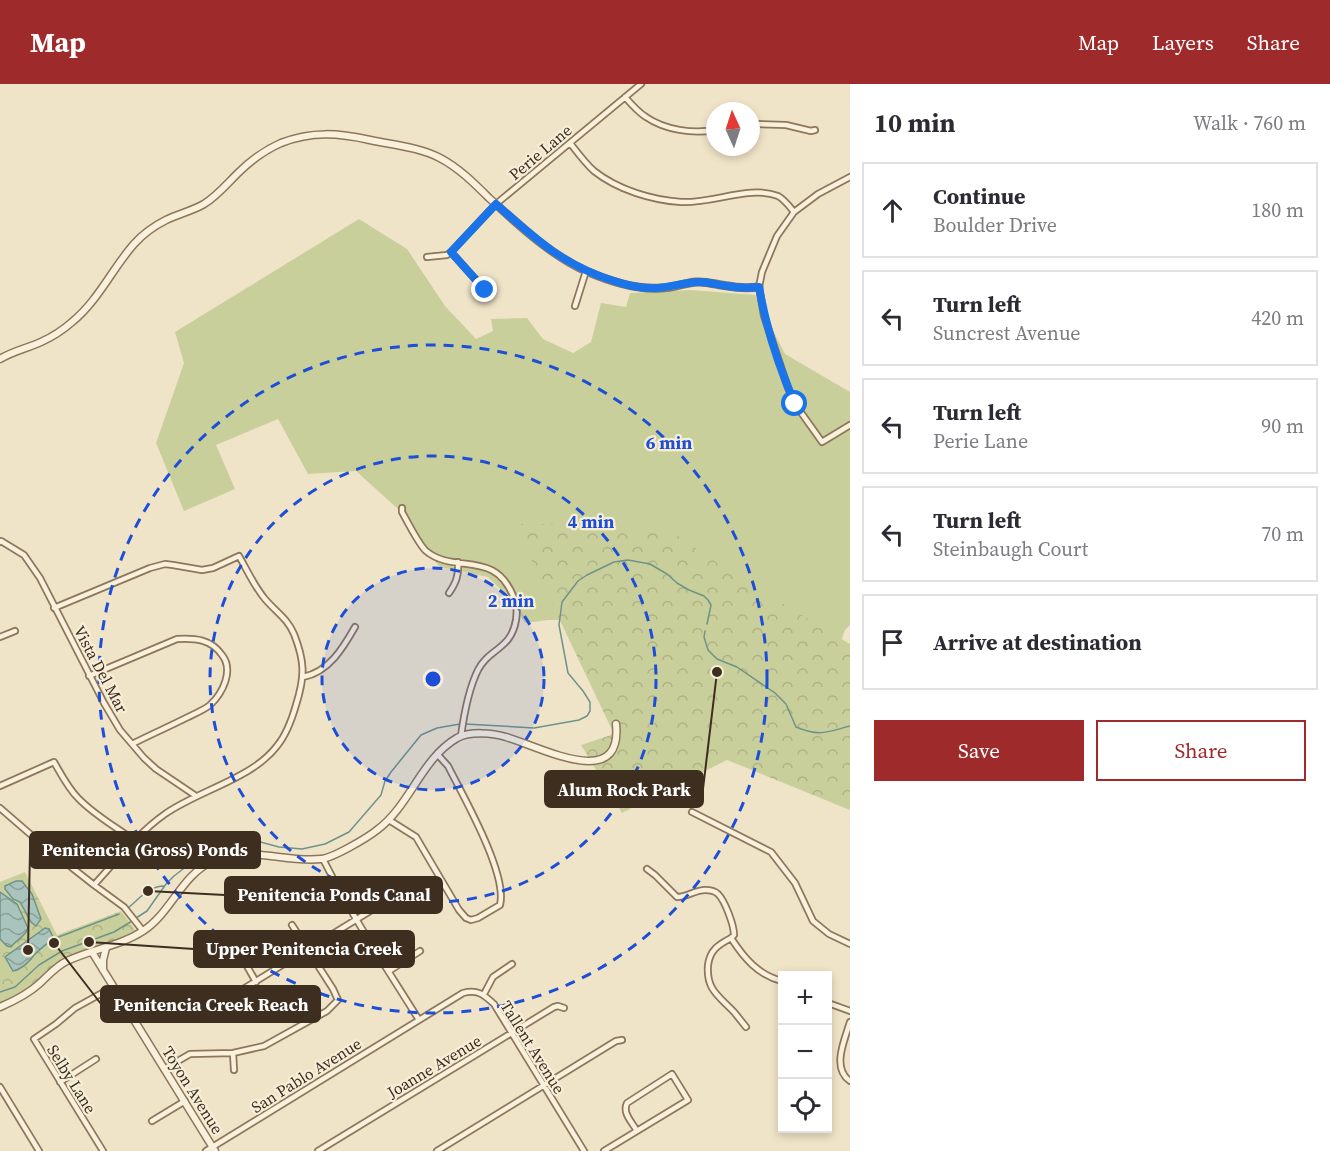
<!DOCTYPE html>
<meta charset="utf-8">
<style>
body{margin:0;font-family:"Source Serif 4",serif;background:#f7f7f7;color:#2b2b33}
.controls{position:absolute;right:18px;bottom:18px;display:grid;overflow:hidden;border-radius:0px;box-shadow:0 3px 9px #0003}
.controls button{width:54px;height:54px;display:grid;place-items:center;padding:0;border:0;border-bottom:2px solid #e1e1e2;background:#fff;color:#2b2b33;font:30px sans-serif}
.compass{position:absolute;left:706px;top:18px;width:54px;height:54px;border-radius:50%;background:#fff;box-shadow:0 3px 9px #0003;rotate:357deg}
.stop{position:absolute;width:18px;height:18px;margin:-14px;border:4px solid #1a73e8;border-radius:50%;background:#fff}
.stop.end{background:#1a73e8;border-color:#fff;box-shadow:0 2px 6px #0008}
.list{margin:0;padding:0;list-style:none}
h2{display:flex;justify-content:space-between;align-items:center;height:78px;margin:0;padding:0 24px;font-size:26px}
h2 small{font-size:20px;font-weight:400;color:#7c7c81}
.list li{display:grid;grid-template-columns:39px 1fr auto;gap:18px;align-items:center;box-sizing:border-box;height:96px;margin:0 12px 12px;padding:0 12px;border:2px solid #e1e1e2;border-radius:0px}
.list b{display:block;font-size:22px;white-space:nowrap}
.list p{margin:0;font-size:20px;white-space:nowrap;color:#7c7c81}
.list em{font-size:20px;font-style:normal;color:#7c7c81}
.actions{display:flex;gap:12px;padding:18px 24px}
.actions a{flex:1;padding:14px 0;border:2px solid #9e2a2b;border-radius:0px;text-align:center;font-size:21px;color:#9e2a2b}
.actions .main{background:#9e2a2b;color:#fff}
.icon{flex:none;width:33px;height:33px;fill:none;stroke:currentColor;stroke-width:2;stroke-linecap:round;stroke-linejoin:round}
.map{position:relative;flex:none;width:850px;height:1067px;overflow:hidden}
header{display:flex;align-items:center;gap:36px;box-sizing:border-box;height:84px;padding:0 30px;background:#9e2a2b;color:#fff}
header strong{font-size:28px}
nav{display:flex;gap:33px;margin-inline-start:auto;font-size:21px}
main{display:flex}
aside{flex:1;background:#fff}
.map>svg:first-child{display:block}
</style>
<header>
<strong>Map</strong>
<nav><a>Map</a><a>Layers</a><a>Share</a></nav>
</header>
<main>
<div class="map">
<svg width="850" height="1067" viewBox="0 0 850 1067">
<defs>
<pattern id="forest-crowns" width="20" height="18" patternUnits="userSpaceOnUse" patternTransform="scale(1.5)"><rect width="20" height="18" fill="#c9cf9b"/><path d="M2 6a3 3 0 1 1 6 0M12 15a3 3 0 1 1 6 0" fill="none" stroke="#aeb285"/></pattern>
<pattern id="water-waves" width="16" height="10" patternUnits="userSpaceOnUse" patternTransform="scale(1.5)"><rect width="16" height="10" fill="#a9c4bc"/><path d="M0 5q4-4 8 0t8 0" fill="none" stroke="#8ba098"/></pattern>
</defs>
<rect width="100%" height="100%" fill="#f0e4c8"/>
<path fill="#c9cf9b" d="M359 135 407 165 445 222 476 255 493 247 491 235 527 234 543 255 573 269 591 258 601 219 626 223 630 209 691 206 755 211 785 270 850 308V541L845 546 842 554 795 613 568 536H548L525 539 511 516 488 493 440 483 410 450 398 425 356 387 308 390 278 335 216 361 235 405 184 427 156 359 184 279 175 248Z"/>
<path fill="url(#forest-crowns)" d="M514 440 662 441 738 493 850 560V726L727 676 622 729 581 661 614 650Z
M25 788 57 851 121 827 136 847 91 865 52 884 27 906 16 913 0 919V798Z"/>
<path fill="url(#water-waves)" stroke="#6f938a" stroke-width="1.5" d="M16 797H22L32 810 41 835 36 842 31 838 20 818 13 815 5 805V802Z
M0 808 17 820 28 844C26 852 16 856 11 863L7 862 0 855Z
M45 844 49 845 54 855C49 858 40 865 35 870 33 872 32 875 29 877 25 882 18 886 13 887L5 873Z"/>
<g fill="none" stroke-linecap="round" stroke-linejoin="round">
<path stroke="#6f938a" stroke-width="1.5" d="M705 547 704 553 708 566 717 575 737 583 775 609 786 620 796 643C820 653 827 648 850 642
M465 640 534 644 579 636 587 632 590 627V618L583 607 568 589 559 541 562 518 578 497 587 491 614 478 628 476 650 480 667 490 677 499 689 506 704 512 708 516 711 521 707 540
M128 824C139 815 149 802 164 802
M136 834 147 827 166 800 174 792 196 775 229 754H246L279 763 302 765 325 760 349 748 381 711 385 697 391 688 421 651 437 644 460 640
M56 854 119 830
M0 908 15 903 39 881 62 867 114 848 132 837"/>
<defs>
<path id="minor" d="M625 13C631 20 638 28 646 33 665 46 693 50 715 46
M751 40 786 41 811 47 815 46
M570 59C577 68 585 79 594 87 618 106 652 116 681 118 712 120 750 101 778 112 784 115 790 123 794 128
M850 93 818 110 794 128 777 152 762 188 759 203 764 232 788 304 795 320 822 358 850 341
M451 168 485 206
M427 173 447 171 451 168 496 120 641 0
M575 222 586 187
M402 424V428C407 437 419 461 426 467 455 491 495 464 514 514 517 520 517 529 516 536 511 566 489 564 478 586 468 606 464 630 461 652
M0 458 1 457 24 471 40 494 104 619 120 646 144 674 156 685 196 712
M449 509C456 499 459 491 458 478
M54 524 150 484 165 480 173 481 202 486 213 484 239 472C247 486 254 502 265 515 275 527 288 535 294 550 305 578 305 592 296 621 292 635 287 650 277 662 252 695 199 706 165 730 138 749 116 777 94 801
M0 553 15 547
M89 592 177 555C195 554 211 555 222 571 234 586 223 609 210 621 204 626 194 630 186 634 168 643 150 651 132 660
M303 593C329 588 343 564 355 543
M0 702 54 678C61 690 68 704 78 714 94 731 116 743 135 757
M0 724 37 756 94 801 124 823 143 847
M692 728 771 768 795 799 813 837 829 850 850 860
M389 736 416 753 459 826 466 834 471 836 478 834 500 821C508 790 463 712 448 682L438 671
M323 775C351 831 386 883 419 936
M647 785 655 791 677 813C687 813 695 806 705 806 709 806 715 807 718 810 725 817 734 841 734 851L731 854
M731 854C718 861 710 866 708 881 706 906 719 912 734 928 738 933 742 938 746 943
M731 854C744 874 758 891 782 897
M239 868 256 898
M389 887 420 867
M484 910 493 893 512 880
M828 919 850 927
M133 935 157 919 185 909 222 910 240 907 388 816
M850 938C845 955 831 984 850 997
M233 969 234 986
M164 985 190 970 233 969 264 962 327 927 338 916 333 905 292 841
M60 998 96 975
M0 1003 39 1067
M152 1037 185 1017
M103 1067 34 955 56 940 75 924 113 903
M206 1067 463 909C478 905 484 911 494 920L584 1067
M318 1067 554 923 558 922 564 924
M437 1067 616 957 622 956
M604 1067 688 1016 672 990 627 1019C622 1029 632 1038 637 1047"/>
<path id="tertiary" d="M0 275C13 267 28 264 41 258 52 253 63 246 72 238 98 217 112 185 134 160 142 151 154 142 166 136 178 130 192 127 204 120 217 112 226 101 237 90 250 77 265 66 281 59 312 47 338 49 370 56 393 61 419 63 440 74 459 84 474 99 489 114 519 141 549 170 586 187 609 197 636 206 661 204 673 204 684 199 696 198 707 197 717 201 728 202 738 204 749 204 759 203
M92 868 215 1067
M103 886V876L106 864
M0 923C14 917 28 910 39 900 48 892 56 882 67 877 92 865 120 862 143 847 172 828 181 791 213 777 249 761 284 779 321 775 333 774 367 754 377 746 410 722 421 675 457 654 470 647 493 649 506 653 539 662 623 709 616 640"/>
</defs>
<use href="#minor" stroke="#8d765c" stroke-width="8"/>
<use href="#tertiary" stroke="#8d765c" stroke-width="9"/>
<use href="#minor" stroke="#faf1dc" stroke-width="4.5"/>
<use href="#tertiary" stroke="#faf1dc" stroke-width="6"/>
</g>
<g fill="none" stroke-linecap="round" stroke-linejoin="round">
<path stroke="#1a73e8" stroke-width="8" d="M485 206 451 168 496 120C534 154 564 182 614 197 626 201 638 204 650 204 667 205 683 198 700 198 709 198 718 201 727 202 738 204 749 204 759 203 766 244 779 283 795 320"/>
</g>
<circle cx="433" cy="595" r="111" fill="#1d4ed8" fill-opacity=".12"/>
<g fill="none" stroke="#1d4ed8" stroke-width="3" stroke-dasharray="10 8">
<circle cx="433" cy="595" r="111"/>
<circle cx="433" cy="595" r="223"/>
<circle cx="433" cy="595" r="334"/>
</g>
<g text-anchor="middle" stroke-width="4.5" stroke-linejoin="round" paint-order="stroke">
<g font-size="16" fill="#3d2e20" stroke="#f7eed8">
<text transform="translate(540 68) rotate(-40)" y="6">Perie Lane</text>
<text transform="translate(101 585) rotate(62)" y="6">Vista Del Mar</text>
<text transform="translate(533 963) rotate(58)" y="6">Tallent Avenue</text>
<text transform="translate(434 982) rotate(-31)" y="6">Joanne Avenue</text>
<text transform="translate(306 991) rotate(-32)" y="6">San Pablo Avenue</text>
<text transform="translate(72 995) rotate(58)" y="6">Selby Lane</text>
<text transform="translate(193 1006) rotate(58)" y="6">Toyon Avenue</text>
</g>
</g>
<circle cx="433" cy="595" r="9" fill="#1d4ed8" stroke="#f7eed8" stroke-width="3"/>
<g font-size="18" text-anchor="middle" font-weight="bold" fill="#1d4ed8" stroke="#f7eed8" stroke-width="4.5" stroke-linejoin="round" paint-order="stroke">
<text x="669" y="365">6 min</text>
<text x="591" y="444">4 min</text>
<text x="511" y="523">2 min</text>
</g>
<path fill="none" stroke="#3d2e20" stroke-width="2" d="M717 588L703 705M28 866L30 766M148 807L225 811M89 858L194 865M54 859L101 920"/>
<g fill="#3d2e20" stroke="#f7eed8" stroke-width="2">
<circle cx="717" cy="588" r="6"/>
<circle cx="28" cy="866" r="6"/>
<circle cx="148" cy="807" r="6"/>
<circle cx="89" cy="858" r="6"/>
<circle cx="54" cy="859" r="6"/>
</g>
<g fill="#3d2e20" stroke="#3d2e20" stroke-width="2">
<rect x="545" y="687" width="158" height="36" rx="6"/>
<rect x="30" y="748" width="230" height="36" rx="6"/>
<rect x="225" y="793" width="217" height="36" rx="6"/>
<rect x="194" y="847" width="220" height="36" rx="6"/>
<rect x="101" y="902" width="219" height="36" rx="6"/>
</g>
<g font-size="18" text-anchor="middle" font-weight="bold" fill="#fff">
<text x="624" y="712">Alum Rock Park</text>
<text x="145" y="772">Penitencia (Gross) Ponds</text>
<text x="334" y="817">Penitencia Ponds Canal</text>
<text x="304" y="871">Upper Penitencia Creek</text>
<text x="211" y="927">Penitencia Creek Reach</text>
</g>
</svg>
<div class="controls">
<button>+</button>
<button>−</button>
<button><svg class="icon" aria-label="locate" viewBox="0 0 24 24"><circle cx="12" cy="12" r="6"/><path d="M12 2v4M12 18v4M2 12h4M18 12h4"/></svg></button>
</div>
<svg class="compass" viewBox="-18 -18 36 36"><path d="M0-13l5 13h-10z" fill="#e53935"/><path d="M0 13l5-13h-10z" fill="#7c7c81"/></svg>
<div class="stop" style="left:795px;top:320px"></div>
<div class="stop end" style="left:485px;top:206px"></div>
</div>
<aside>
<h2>10 min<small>Walk · 760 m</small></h2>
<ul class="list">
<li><svg class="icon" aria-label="ahead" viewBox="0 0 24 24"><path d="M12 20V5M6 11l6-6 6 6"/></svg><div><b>Continue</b><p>Boulder Drive</p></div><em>180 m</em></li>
<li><svg class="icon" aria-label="left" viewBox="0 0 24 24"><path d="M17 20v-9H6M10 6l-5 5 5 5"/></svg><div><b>Turn left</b><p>Suncrest Avenue</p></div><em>420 m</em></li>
<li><svg class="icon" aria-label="left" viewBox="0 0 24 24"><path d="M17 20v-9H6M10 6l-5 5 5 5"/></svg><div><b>Turn left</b><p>Perie Lane</p></div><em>90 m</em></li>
<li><svg class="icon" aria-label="left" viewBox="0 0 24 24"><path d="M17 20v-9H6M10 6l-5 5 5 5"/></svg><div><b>Turn left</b><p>Steinbaugh Court</p></div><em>70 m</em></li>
<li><svg class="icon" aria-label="arrive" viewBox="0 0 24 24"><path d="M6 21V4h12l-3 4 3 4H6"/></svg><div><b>Arrive at destination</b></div></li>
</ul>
<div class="actions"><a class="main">Save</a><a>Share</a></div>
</aside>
</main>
